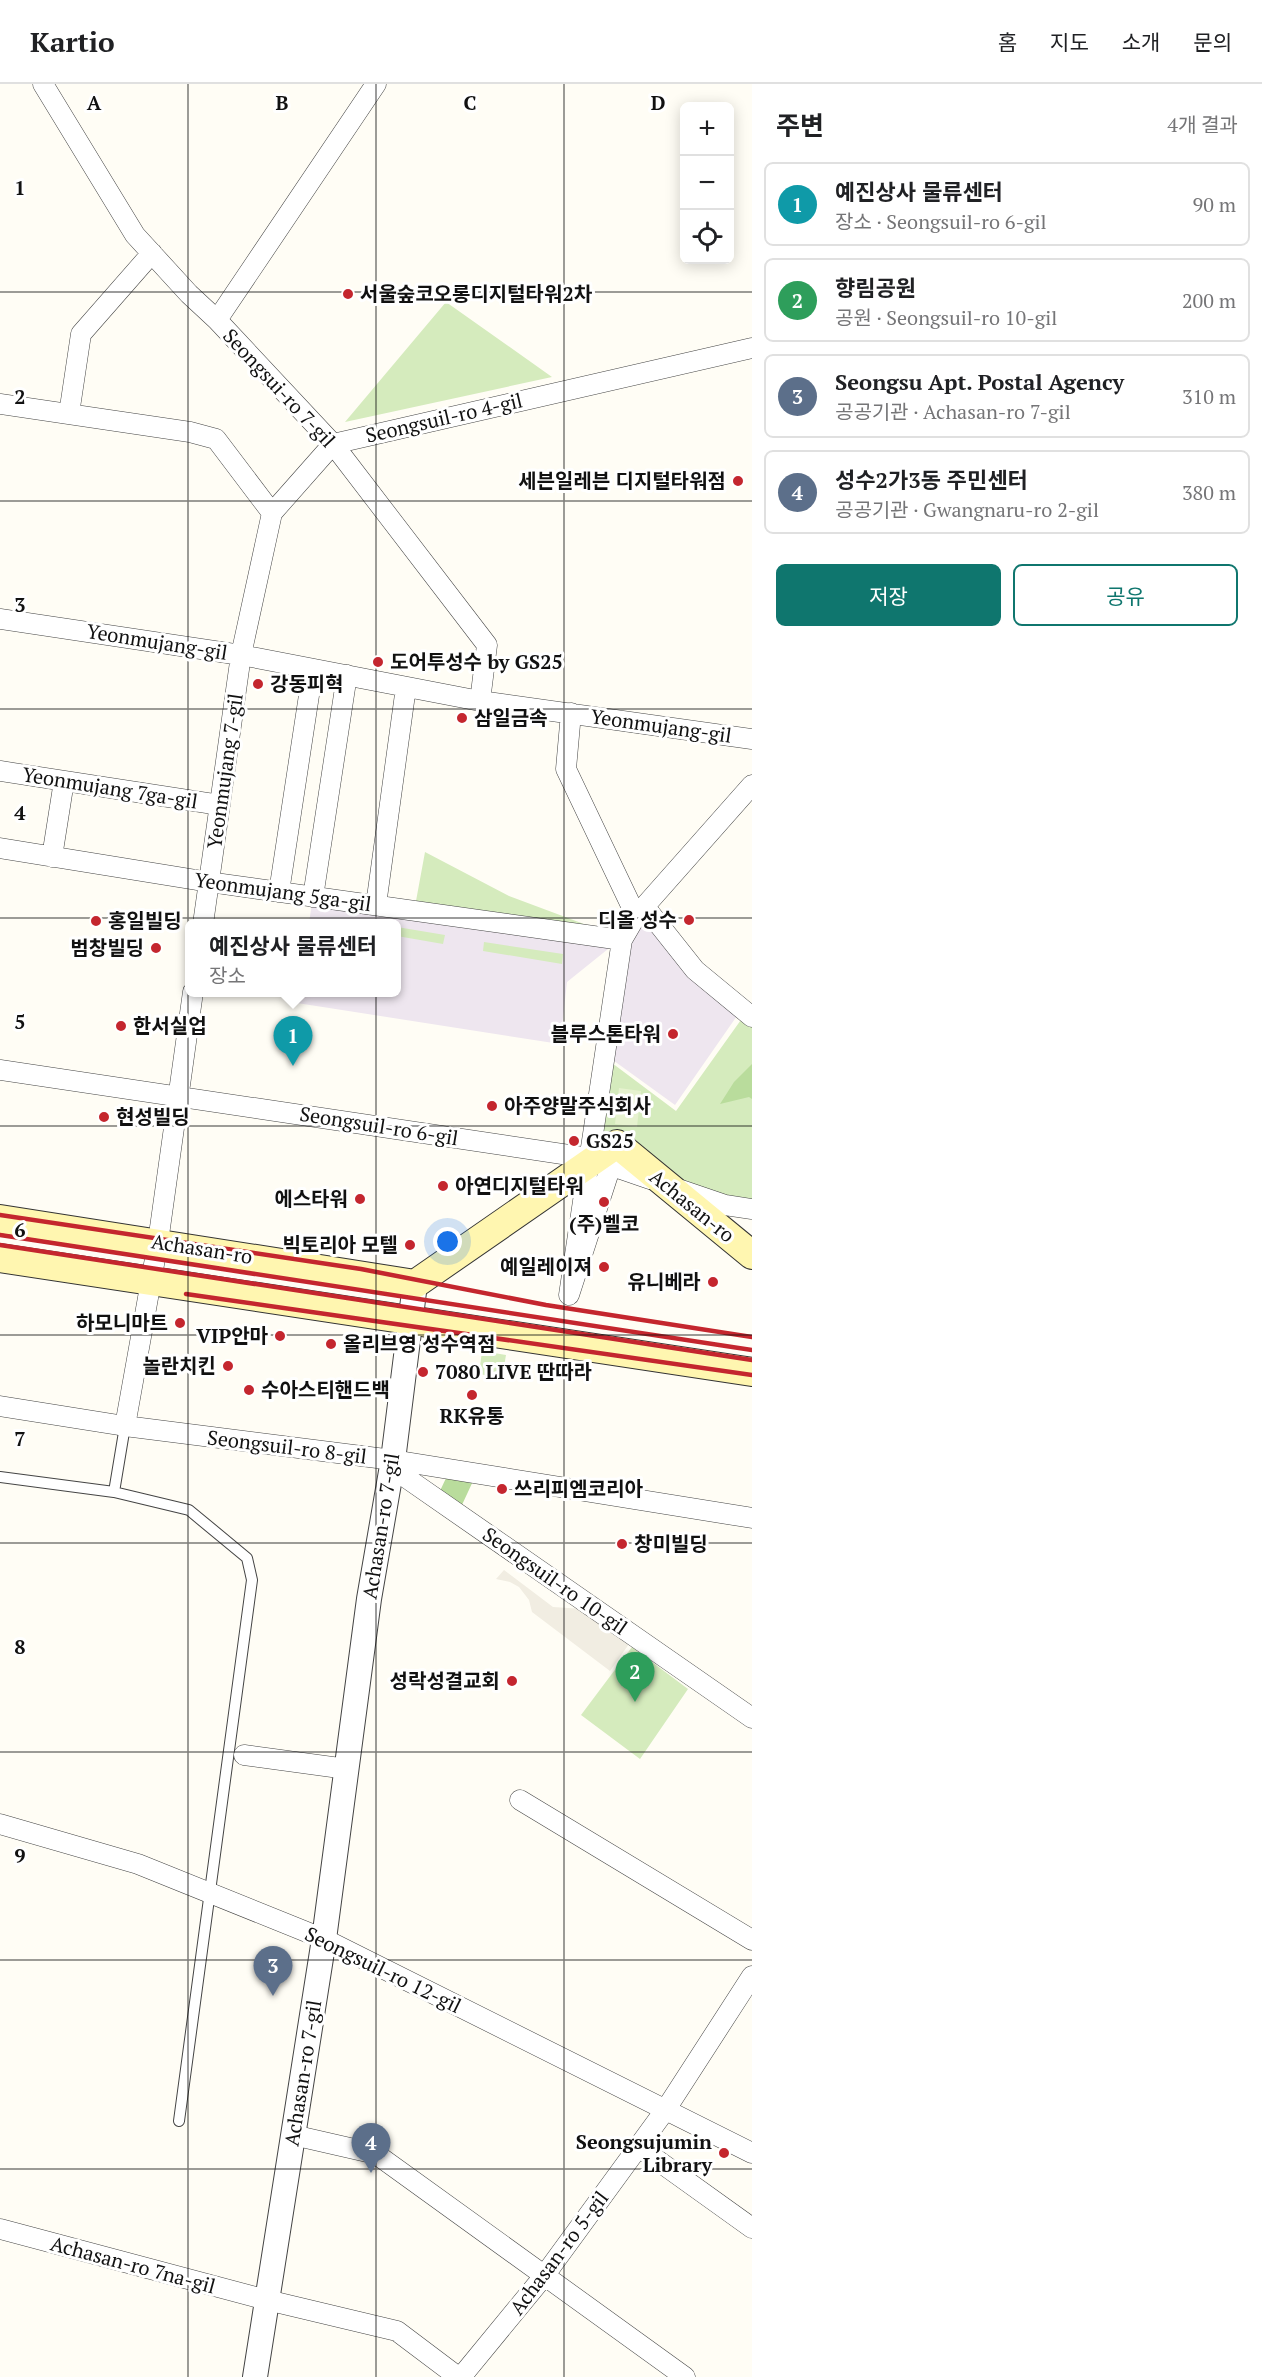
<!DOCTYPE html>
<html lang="ko">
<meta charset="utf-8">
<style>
body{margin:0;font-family:"PT Serif","Noto Sans KR",serif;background:#f2f2f2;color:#202124}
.controls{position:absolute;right:18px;top:18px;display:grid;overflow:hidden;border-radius:9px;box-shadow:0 3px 15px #0003}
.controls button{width:54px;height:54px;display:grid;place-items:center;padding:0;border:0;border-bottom:2px solid #e0e0e0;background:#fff;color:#202124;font:30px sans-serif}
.you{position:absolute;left:448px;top:1158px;width:21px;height:21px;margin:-15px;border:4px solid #fff;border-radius:50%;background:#1a73e8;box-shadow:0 0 0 9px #1a73e833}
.badge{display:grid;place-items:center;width:39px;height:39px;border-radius:50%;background:#0f766e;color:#fff;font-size:20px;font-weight:700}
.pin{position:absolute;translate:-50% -50px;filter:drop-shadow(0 2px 3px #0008)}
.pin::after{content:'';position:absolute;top:32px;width:21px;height:18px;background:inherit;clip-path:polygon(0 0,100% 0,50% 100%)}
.popup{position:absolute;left:185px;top:835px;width:216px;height:78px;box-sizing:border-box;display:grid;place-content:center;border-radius:9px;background:#fff;filter:drop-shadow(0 2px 4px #0005);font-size:20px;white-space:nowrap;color:#757577}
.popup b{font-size:22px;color:#202124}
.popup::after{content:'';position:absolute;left:50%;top:100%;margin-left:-12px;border:12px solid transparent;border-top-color:#fff}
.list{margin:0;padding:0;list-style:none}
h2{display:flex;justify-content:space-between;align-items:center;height:78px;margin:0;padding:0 24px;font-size:26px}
h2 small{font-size:20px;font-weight:400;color:#757577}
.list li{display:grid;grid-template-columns:39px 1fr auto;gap:18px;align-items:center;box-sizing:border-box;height:84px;margin:0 12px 12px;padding:0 12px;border:2px solid #e0e0e0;border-radius:9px}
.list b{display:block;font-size:22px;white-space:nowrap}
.list p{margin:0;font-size:20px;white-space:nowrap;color:#757577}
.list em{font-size:20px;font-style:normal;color:#757577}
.actions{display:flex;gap:12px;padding:18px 24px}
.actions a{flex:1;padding:14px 0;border:2px solid #0f766e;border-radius:9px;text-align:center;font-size:21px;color:#0f766e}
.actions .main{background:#0f766e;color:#fff}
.icon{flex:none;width:33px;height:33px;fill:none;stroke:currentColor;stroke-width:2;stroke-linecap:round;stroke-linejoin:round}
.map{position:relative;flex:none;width:752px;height:2293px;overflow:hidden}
header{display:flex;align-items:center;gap:36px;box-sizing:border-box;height:84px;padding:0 30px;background:#fff;border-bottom:2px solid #e0e0e0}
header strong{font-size:28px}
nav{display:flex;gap:33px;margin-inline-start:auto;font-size:21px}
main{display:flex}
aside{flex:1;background:#fff}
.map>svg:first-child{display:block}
</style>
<header>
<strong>Kartio</strong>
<nav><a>홈</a><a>지도</a><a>소개</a><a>문의</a></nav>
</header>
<main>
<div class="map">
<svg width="752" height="2293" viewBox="0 0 752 2293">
<rect width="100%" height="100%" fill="#fffdf5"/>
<path fill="#eee6ef" d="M312 819 613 861 567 898 560 960 297 919 299 909 397 908V840L309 839Z
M644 832 739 929 675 1021 610 974 628 861Z"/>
<path fill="#d5ebbd" d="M446 218 552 293 345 338Z
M425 768 509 812 600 846 416 817Z
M397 843 445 851 443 860 397 852Z
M484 858 563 870 562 880 483 867Z
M743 933 752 940V1117L727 1114 595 1071 608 976 676 1027Z
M482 1267 506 1271 502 1294 479 1290Z
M632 1563 688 1605 640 1675 581 1631Z"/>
<path fill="#b9dc9c" d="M752 980V1015L749 1013 720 1020 734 998Z
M447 1392 474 1395 461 1423 439 1409Z"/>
<path fill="#e6f2cf" d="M619 1004 641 1007 637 1043 615 1040Z"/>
<path fill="#f1ede2" d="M504 1486 553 1523 583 1525 629 1560 610 1587 532 1528 529 1516 519 1503 510 1498 496 1495Z"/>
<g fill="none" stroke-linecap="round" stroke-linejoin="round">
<defs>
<path id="service" d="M0 1393 114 1408 189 1426 247 1474 252 1496 179 2037
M114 1408 125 1342"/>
<path id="minor" d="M43 0 135 151 189 210 217 236 333 360 487 561 480 617
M217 236 376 0
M0 320 190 348 216 355 272 429
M69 330 81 250 152 169
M0 535 241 571 480 617 752 655
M571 629 566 685 636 832
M0 687 220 721
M0 764 209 798 622 856
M52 773 64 697
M279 808 313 585
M313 813 347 591
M376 821 406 603
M645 823 695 886 752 933
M203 840 241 571 272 429 333 360 752 264
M0 986 589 1074 650 1095
M615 1069 569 1211 622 856 636 832 752 701
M681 1106 725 1121 752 1125
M0 1322 125 1342 393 1376 752 1434
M125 1342 158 1158 193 908
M393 1376 405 1393 752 1634
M244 1671 347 1685
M520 1716 752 1856
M0 1740 138 1780 324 1855 752 2069
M293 2051 376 2070 685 2293
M639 2063 752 2144
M0 2145 267 2216 397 2247 458 2293
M461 2293 544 2192 666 2025 752 1892"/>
<path id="tertiary" d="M255 2293 324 1855 369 1515 393 1376 415 1200"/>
<path id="secondary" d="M0 1135 415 1200 617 1060 752 1171
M0 1174 752 1288"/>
</defs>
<use href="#service" stroke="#444" stroke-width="12"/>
<use href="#minor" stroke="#444" stroke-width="21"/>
<use href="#tertiary" stroke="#444" stroke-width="26"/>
<use href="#secondary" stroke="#333" stroke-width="30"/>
<use href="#service" stroke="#fff" stroke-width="10"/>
<use href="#minor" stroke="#fff" stroke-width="20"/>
<use href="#tertiary" stroke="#fff" stroke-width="24"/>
<use href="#secondary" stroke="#fff6b0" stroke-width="28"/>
<path stroke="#c4262e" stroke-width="4.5" d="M0 1131 361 1185 546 1221 752 1253
M0 1151 752 1266
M0 1161 752 1276
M186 1210 752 1291"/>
</g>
<path fill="none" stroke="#111" stroke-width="1.5" stroke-opacity="0.55" d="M188 0V2293M376 0V2293M564 0V2293M0 208H752M0 417H752M0 625H752M0 834H752M0 1042H752M0 1251H752M0 1459H752M0 1668H752M0 1876H752M0 2085H752"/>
<g fill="#c4262e" stroke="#fff" stroke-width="2">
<circle cx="348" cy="210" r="6"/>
<circle cx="738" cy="397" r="6"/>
<circle cx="378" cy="578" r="6"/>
<circle cx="258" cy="600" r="6"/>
<circle cx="462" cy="634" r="6"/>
<circle cx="689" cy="836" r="6"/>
<circle cx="96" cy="837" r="6"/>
<circle cx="156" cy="864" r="6"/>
<circle cx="121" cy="942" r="6"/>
<circle cx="673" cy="950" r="6"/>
<circle cx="492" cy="1022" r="6"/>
<circle cx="104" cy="1033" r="6"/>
<circle cx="574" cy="1057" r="6"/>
<circle cx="443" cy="1102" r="6"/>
<circle cx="360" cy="1115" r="6"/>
<circle cx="604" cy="1118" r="6"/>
<circle cx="410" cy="1161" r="6"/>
<circle cx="604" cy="1183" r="6"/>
<circle cx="713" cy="1198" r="6"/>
<circle cx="180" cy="1239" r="6"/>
<circle cx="280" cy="1252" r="6"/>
<circle cx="331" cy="1260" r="6"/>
<circle cx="228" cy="1282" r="6"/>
<circle cx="423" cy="1288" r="6"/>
<circle cx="249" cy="1306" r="6"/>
<circle cx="472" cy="1311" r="6"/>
<circle cx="502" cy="1405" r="6"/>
<circle cx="622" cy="1460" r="6"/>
<circle cx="512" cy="1597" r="6"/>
<circle cx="724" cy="2069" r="6"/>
</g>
<g text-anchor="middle" stroke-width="6" stroke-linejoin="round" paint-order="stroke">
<g font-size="20" font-weight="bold" fill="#111" stroke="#fff" text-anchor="start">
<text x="360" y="217">서울숲코오롱디지털타워2차</text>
<text x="726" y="404" text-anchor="end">세븐일레븐 디지털타워점</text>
<text x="390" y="585">도어투성수 by GS25</text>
<text x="270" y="607">강동피혁</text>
<text x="474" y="641">삼일금속</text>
<text x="677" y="843" text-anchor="end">디올 성수</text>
<text x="108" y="844">홍일빌딩</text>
<text x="144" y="871" text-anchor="end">범창빌딩</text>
<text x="133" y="949">한서실업</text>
<text x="661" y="957" text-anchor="end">블루스톤타워</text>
<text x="504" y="1029">아주양말주식회사</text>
<text x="116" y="1040">현성빌딩</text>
<text x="586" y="1064">GS25</text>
<text x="455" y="1109">아연디지털타워</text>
<text x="348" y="1122" text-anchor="end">에스타워</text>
<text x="604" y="1147" text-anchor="middle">(주)벨코</text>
<text x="398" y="1168" text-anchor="end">빅토리아 모텔</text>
<text x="592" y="1190" text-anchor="end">예일레이져</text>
<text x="701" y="1205" text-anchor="end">유니베라</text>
<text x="168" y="1246" text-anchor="end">하모니마트</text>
<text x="268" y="1259" text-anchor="end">VIP안마</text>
<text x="343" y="1267">올리브영 성수역점</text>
<text x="216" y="1289" text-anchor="end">놀란치킨</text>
<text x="435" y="1295">7080 LIVE 딴따라</text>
<text x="261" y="1313">수아스티핸드백</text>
<text x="472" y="1339" text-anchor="middle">RK유통</text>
<text x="514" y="1412">쓰리피엠코리아</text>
<text x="634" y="1467">창미빌딩</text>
<text x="500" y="1604" text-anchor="end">성락성결교회</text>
<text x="712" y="2065" text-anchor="end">Seongsujumin<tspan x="712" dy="23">Library</tspan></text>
</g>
<g font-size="20" fill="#111" stroke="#fff">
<text transform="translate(279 304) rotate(47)" y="7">Seongsui-ro 7-gil</text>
<text transform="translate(444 334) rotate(-13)" y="7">Seongsuil-ro 4-gil</text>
<text transform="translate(157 558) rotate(9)" y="7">Yeonmujang-gil</text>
<text transform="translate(661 642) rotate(8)" y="7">Yeonmujang-gil</text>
<text transform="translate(225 687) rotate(-82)" y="7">Yeonmujang 7-gil</text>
<text transform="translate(110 704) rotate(9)" y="7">Yeonmujang 7ga-gil</text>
<text transform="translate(283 808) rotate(8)" y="7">Yeonmujang 5ga-gil</text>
<text transform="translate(379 1042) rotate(9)" y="7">Seongsuil-ro 6-gil</text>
<text transform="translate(692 1122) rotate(39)" y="7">Achasan-ro</text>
<text transform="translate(202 1165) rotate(9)" y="7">Achasan-ro</text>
<text transform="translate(287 1363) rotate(7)" y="7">Seongsuil-ro 8-gil</text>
<text transform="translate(381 1442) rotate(-81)" y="7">Achasan-ro 7-gil</text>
<text transform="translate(555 1497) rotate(35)" y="7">Seongsuil-ro 10-gil</text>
<text transform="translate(383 1886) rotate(26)" y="7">Seongsuil-ro 12-gil</text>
<text transform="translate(303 1989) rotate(-81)" y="7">Achasan-ro 7-gil</text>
<text transform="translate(559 2169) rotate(-53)" y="7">Achasan-ro 5-gil</text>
<text transform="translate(133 2181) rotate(15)" y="7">Achasan-ro 7na-gil</text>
</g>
</g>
<g font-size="20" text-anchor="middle" font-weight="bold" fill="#111" stroke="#fff" stroke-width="6" stroke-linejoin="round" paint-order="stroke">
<text x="94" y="26">A</text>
<text x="282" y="26">B</text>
<text x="470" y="26">C</text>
<text x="658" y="26">D</text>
<text x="20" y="111">1</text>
<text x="20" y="320">2</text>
<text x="20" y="528">3</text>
<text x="20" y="736">4</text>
<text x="20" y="945">5</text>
<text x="20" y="1153">6</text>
<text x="20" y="1362">7</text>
<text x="20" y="1570">8</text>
<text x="20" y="1779">9</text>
</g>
</svg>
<div class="controls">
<button>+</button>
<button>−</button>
<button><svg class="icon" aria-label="locate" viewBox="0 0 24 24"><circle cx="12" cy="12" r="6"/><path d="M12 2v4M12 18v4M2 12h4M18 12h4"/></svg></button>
</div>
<div class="you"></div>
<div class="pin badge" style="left:293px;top:982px;background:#0f9aa8">1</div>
<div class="popup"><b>예진상사 물류센터</b>장소</div>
<div class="pin badge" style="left:635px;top:1618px;background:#2e9e5b">2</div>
<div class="pin badge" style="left:273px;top:1912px;background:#5c6f8a">3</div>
<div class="pin badge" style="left:371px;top:2089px;background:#5c6f8a">4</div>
</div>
<aside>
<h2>주변<small>4개 결과</small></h2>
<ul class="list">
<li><span class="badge" style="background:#0f9aa8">1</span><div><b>예진상사 물류센터</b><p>장소 · Seongsuil-ro 6-gil</p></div><em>90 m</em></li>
<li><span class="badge" style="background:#2e9e5b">2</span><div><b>향림공원</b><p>공원 · Seongsuil-ro 10-gil</p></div><em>200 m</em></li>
<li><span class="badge" style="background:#5c6f8a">3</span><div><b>Seongsu Apt. Postal Agency</b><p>공공기관 · Achasan-ro 7-gil</p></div><em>310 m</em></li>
<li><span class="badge" style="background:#5c6f8a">4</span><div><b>성수2가3동 주민센터</b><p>공공기관 · Gwangnaru-ro 2-gil</p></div><em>380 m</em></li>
</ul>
<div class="actions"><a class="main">저장</a><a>공유</a></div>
</aside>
</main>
